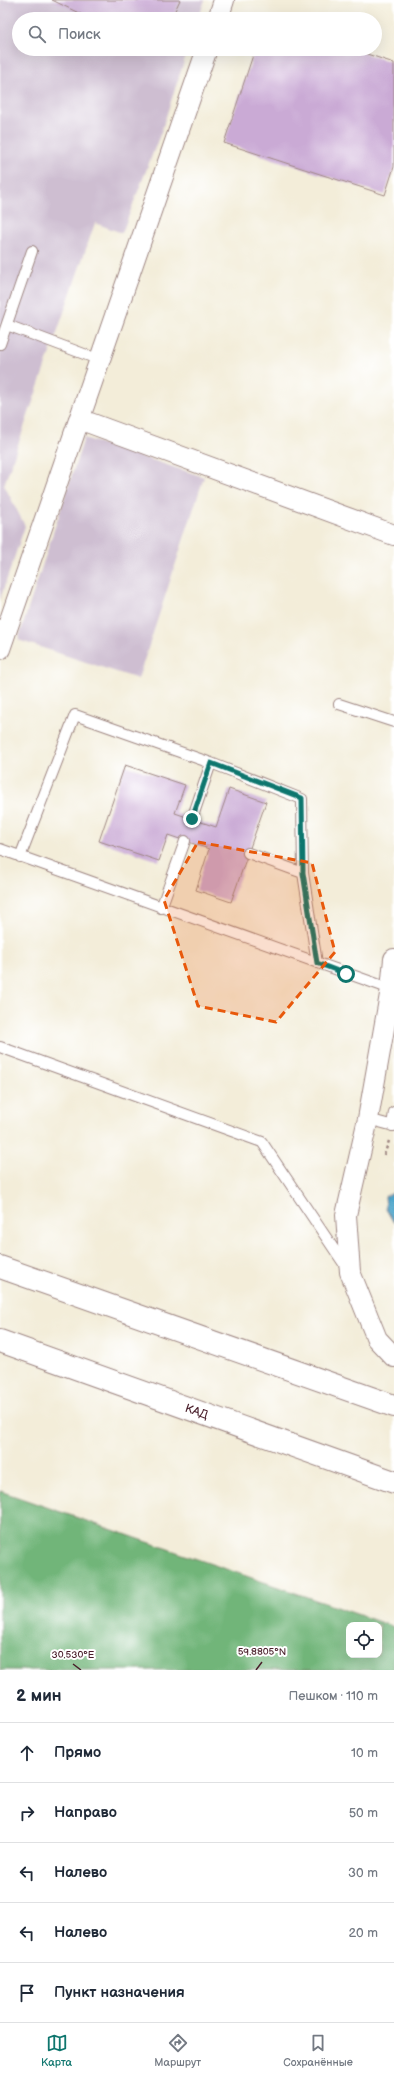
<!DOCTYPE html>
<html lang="ru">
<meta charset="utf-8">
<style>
body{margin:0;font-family:"Balsamiq Sans",sans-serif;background:#f6f6f7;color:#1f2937}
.controls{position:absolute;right:12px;bottom:12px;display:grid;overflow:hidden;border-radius:8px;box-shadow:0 4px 16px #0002}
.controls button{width:36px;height:36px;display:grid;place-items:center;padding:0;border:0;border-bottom:1px solid #e0e1e3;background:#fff;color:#1f2937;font:20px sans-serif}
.stop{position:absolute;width:12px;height:12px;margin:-9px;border:3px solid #0f766e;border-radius:50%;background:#fff}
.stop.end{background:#0f766e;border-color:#fff;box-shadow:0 1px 4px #0008}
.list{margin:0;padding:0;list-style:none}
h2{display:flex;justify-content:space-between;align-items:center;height:52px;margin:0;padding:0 16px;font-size:17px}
h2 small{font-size:13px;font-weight:400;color:#747a83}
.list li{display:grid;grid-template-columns:26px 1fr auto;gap:12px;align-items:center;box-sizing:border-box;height:60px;padding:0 16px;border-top:1px solid #e0e1e3}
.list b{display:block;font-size:15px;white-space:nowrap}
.list em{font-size:13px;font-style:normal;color:#747a83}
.icon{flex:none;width:22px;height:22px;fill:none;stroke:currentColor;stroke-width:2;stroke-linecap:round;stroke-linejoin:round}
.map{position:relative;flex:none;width:394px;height:1670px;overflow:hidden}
.search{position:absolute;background:#fff;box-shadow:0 4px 16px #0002;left:12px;right:12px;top:12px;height:44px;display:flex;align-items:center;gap:10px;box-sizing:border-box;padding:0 14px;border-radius:22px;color:#747a83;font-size:15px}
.sheet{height:352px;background:#fff}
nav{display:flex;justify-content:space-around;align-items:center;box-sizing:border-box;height:56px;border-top:1px solid #e0e1e3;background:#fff;font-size:11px;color:#747a83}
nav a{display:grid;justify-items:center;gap:2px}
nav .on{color:#0f766e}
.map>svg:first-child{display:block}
</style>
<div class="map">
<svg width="394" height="1670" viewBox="0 0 394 1670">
<rect width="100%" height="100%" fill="#fff"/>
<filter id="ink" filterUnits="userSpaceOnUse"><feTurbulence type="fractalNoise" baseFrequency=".025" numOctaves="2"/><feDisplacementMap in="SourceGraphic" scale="8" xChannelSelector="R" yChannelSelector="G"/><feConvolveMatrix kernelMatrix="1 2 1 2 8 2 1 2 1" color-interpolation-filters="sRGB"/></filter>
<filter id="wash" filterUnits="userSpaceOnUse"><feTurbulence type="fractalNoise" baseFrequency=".012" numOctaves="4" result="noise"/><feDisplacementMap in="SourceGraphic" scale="16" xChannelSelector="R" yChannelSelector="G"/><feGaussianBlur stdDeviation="0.9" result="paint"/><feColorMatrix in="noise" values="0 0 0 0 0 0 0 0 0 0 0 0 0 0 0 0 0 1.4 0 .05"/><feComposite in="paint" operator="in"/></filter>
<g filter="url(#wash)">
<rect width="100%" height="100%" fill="#f3edd9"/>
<path fill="#cebed1" d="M0 0H205L198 19H19V49H188L161 132 122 233 95 223 4 485 25 526 0 599Z
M84 438 204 477 138 679 18 640Z"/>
<path fill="#71b579" stroke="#5e6a52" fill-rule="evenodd" d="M0 1491 394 1627V1670H0ZM349 1625H379V1655H349Z"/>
<path fill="#4da5ca" stroke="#4c627a" d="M394 1193V1223L386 1209 385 1196Z"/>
<g id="blocks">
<path fill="#caaad5" d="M52 0H180L171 19H91Z
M255 49H352L394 63V167L385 195 224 143Z
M125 765 185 785 175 813 216 827 229 789 266 802 231 902 196 890 209 849 168 835 159 861 99 841Z"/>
</g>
</g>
<g filter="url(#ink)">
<use href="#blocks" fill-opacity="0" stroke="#9e8682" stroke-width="1"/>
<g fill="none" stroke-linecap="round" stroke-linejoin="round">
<defs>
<path id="service" d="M7 325 100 360
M0 344 32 251
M339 704 394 722
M192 819 211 763
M0 849 391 989
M248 853 303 873
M20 857 75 715 211 763 302 799 303 873 317 963
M161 908 185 841
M0 1047 262 1142 346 1267
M368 1119 394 1126
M392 1126 394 1112"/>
<path id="minor" d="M218 19 224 0
M79 419 394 535
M0 649 207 49
M394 959 391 989 368 1119 346 1215 350 1272 377 1339 394 1357"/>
<g id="motorway">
<path d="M0 1267 394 1406"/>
<path id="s1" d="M0 1341 394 1482"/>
</g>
</defs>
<use href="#service" stroke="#9e8682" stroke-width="12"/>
<use href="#minor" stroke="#9e8682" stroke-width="22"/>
<use href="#motorway" stroke="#9e8682" stroke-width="24"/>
<path stroke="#9e8682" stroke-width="2.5" stroke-dasharray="3 3" stroke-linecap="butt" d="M384 1155 389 1141"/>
<use href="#service" stroke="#fff" stroke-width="10"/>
<use href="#minor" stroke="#fff" stroke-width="20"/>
<use href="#motorway" stroke="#fff" stroke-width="22"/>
</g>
</g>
<g fill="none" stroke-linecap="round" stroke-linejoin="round" filter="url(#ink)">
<path stroke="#0f766e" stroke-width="5" d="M192 819 211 763 302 798 303 873 317 963 346 974"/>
</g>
<path fill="#e8590c" fill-opacity="0.2" stroke="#e8590c" stroke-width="3" stroke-dasharray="8 5" stroke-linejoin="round" d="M198 842 312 863 335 952 276 1022 198 1006 164 900Z"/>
<path fill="none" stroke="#4a1f2b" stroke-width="1.5" d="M73 1664 81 1670M256 1670 262 1662"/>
<g text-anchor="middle" stroke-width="4" stroke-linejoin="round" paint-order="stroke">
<g font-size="12" fill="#4a1f2b" stroke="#fff">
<text dy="4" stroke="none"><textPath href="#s1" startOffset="209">КАД</textPath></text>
</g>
</g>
<g font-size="10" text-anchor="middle" fill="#4a1f2b" stroke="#fff" stroke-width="4" stroke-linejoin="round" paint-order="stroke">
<text x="262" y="1655">59.8805°N</text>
<text x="73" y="1658">30.530°E</text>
</g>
</svg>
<div class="controls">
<button><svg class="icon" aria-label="locate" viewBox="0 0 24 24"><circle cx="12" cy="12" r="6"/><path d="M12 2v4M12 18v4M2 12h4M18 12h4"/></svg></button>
</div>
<div class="stop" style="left:346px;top:974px"></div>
<div class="stop end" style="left:192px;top:819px"></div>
<div class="search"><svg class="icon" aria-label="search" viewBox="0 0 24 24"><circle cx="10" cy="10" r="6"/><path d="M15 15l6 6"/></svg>Поиск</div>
</div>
<section class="sheet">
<h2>2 мин<small>Пешком · 110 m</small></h2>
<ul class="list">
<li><svg class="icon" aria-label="ahead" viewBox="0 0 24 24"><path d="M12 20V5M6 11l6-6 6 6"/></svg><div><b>Прямо</b></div><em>10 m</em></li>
<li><svg class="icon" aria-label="right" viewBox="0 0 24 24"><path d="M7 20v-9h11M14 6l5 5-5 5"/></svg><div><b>Направо</b></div><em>50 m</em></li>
<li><svg class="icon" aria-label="left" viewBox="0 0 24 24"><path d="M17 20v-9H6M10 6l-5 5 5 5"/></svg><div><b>Налево</b></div><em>30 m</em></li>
<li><svg class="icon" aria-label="left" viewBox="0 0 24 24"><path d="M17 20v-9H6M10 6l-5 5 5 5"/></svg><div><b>Налево</b></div><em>20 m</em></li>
<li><svg class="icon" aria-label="arrive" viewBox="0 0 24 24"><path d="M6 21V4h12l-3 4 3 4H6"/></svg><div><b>Пункт назначения</b></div></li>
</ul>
</section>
<nav>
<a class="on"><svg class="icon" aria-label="map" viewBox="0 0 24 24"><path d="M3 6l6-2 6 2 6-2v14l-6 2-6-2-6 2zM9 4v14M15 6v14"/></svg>Карта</a>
<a><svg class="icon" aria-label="directions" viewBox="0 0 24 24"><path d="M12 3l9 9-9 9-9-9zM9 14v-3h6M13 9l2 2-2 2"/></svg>Маршрут</a>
<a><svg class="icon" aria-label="saved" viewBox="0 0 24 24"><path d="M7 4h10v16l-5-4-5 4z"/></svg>Сохранённые</a>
</nav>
